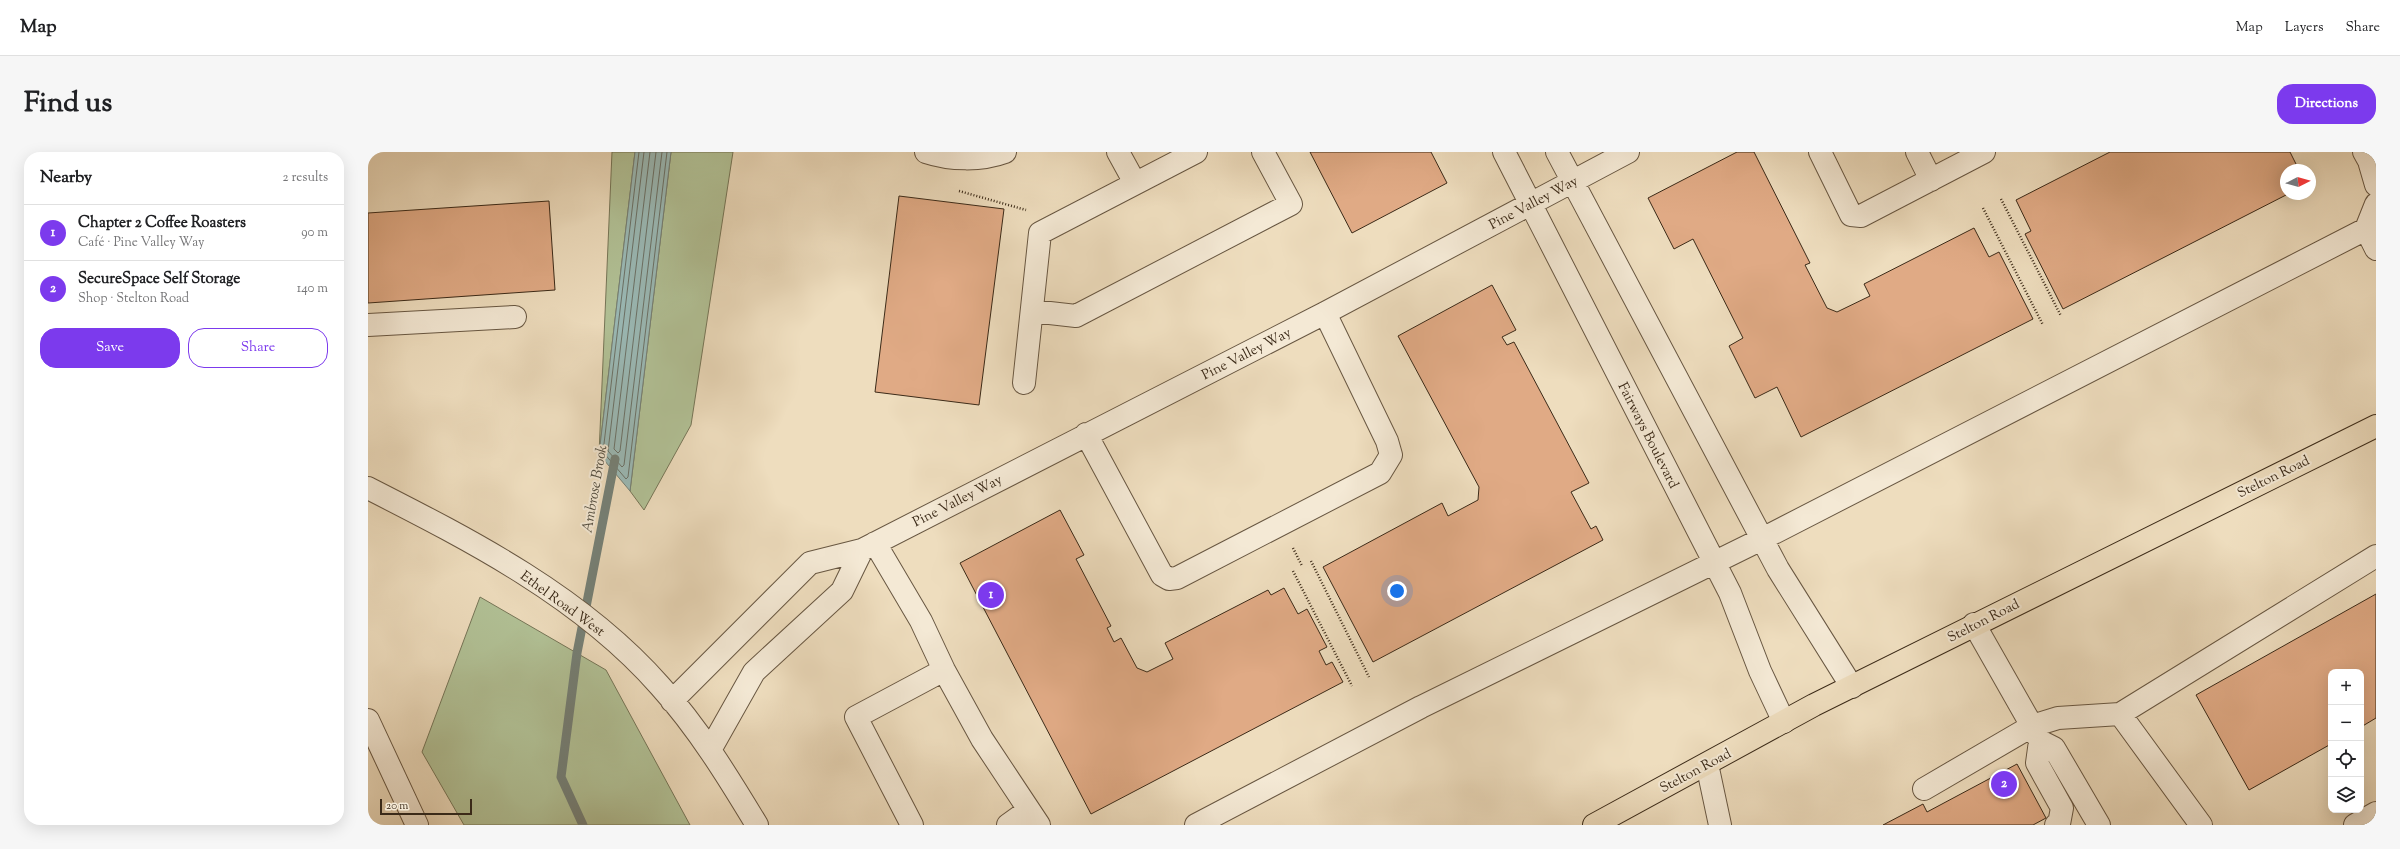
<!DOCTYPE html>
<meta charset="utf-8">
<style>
body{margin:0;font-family:"Sorts Mill Goudy",serif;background:#f6f6f6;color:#202124}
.controls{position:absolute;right:12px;bottom:12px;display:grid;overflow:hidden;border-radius:8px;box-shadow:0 4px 16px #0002}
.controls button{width:36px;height:36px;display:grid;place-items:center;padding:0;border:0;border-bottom:1px solid #e0e0e0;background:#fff;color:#202124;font:20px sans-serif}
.compass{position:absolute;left:1912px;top:12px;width:36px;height:36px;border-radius:50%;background:#fff;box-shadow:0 4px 16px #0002;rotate:84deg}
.scale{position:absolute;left:12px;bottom:10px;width:92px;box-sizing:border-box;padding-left:4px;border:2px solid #3b2a18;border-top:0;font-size:11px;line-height:14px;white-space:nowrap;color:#3b2a18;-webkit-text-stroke:3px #f4e9d5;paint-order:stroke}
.you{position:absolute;left:1029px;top:439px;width:14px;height:14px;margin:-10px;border:3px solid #fff;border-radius:50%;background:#1a73e8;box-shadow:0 0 0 6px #1a73e833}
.badge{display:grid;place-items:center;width:26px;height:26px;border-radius:50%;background:#7c3aed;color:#fff;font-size:13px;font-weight:700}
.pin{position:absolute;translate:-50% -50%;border:2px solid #fff;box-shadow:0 1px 4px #0006}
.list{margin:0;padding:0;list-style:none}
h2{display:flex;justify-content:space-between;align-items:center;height:52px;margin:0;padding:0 16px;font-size:17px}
h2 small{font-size:13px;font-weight:400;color:#757577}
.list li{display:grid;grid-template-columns:26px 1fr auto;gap:12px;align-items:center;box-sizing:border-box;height:56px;padding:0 16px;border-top:1px solid #e0e0e0}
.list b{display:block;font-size:15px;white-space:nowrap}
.list p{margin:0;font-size:13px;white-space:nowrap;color:#757577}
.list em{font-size:13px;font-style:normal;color:#757577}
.actions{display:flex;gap:8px;padding:12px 16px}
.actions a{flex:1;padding:9px 0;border:1px solid #7c3aed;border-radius:16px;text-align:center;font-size:14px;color:#7c3aed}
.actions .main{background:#7c3aed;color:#fff}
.icon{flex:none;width:22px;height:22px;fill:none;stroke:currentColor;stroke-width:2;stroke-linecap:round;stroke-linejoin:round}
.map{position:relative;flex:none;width:2008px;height:673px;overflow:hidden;border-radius:16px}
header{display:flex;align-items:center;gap:24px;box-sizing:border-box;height:56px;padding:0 20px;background:#fff;border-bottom:1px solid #e0e0e0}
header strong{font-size:19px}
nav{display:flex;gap:22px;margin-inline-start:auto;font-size:14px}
.intro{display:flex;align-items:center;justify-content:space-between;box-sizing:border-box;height:96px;padding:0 24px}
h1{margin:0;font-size:28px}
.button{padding:10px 18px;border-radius:16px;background:#7c3aed;color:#fff;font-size:14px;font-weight:700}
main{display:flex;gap:24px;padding:0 24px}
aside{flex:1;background:#fff;border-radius:16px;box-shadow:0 4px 16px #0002}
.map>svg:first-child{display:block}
</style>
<header>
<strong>Map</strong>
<nav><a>Map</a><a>Layers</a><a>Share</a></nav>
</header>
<div class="intro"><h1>Find us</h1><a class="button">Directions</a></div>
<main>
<aside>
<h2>Nearby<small>2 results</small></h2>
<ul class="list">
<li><span class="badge">1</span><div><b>Chapter 2 Coffee Roasters</b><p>Café · Pine Valley Way</p></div><em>90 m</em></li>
<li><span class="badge">2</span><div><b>SecureSpace Self Storage</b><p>Shop · Stelton Road</p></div><em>140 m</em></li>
</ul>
<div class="actions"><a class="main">Save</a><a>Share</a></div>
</aside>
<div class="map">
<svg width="2008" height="673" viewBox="0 0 2008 673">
<rect width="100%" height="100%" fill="#eeddbe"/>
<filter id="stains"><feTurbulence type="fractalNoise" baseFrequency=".005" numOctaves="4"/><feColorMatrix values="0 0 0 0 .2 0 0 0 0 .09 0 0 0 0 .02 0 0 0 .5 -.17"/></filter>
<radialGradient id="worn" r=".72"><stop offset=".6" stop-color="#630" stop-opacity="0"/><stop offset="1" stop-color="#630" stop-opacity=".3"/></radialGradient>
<path fill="#b2c297" stroke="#767658" d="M244 0H267L231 302Z
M303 0H365L323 273 276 358 262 339Z
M112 445 238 518 322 673H96L54 600Z"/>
<path fill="#9bbbb8" stroke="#758178" d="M267 0H303L262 339 231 302Z"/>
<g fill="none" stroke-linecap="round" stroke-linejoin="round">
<path stroke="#6b7268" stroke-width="1" d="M271 0 235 300 258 327 260 325 299 0
M276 0 240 299 254 315 256 313 294 0
M282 0 246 297 250 301 252 299 288 0"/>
<path stroke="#758178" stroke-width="9" d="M215 673 193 625 209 501 247 307"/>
</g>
<path fill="#e0aa85" stroke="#3b2a18" d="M942 0H1063L1079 31 984 81Z
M1369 0H1386L1442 111 1437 113 1459 156 1469 160 1502 144 1496 132 1606 76 1621 105 1631 100 1665 167 1433 285 1409 235 1387 246 1361 194 1375 186 1325 87 1306 97 1280 46Z
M1742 0H1922L1931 18H1918V42H1920L1695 157 1657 82 1663 79 1648 48Z
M531 44 636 57 611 253 507 240Z
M181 49 187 138 0 151V61Z
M1124 133 1148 178 1134 185 1139 193 1146 190 1221 331 1203 340 1223 377 1228 374 1235 388 1005 510 955 415 1074 351 1080 364 1110 348 1111 335 1030 184Z
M692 358 716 403 708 407 743 474 739 476 746 490 753 486 769 516 779 520 805 507 797 491 900 438 903 443 916 436 930 462 939 457 959 495 951 499 958 513 964 510 975 530 723 662 592 411Z
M2008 442V566L1993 575V520H1963V592L1881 638 1828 543Z
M1649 612 1678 666 1665 673H1515L1555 652 1559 660Z"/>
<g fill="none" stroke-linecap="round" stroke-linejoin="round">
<defs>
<path id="minor" d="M558 0C582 8 613 9 637 0
M750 0 767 31
M1136 0 1362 441 1392 519 1416 570
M1189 0 1410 417 1484 535
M1452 0 1483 63 1493 64 1616 0
M1549 0 1563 28
M1996 0 2001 9 2008 33
M2008 52 1998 77 2008 97
M664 159 708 164 923 52 895 0
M0 173 147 165
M656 231 672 81 828 0
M718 282 794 423 801 427 809 426 1012 321 1023 303 1019 289 957 161
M0 336C104 389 214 445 292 534 330 576 360 625 389 673
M507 391 553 469 576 518 614 587 671 673
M1606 472 1664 574 1690 566 1752 562 1833 673
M304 549 442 411 494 398 957 161 1260 0
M1752 562 2008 404
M0 568 49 673
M1672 589 1686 596 1731 673
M342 598 386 520 474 439 494 398
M1339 612 1352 673
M1556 637 1664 574 1672 589 1669 611 1694 656 1691 672 1688 673
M544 673 488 565 576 518
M640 673 661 658
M828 673 1053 555 1394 387 1998 77
M1987 673 2008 661"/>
<path id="major" d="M1226 673 1446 553 2008 274"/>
</defs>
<use href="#minor" stroke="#685742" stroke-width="24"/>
<use href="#major" stroke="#3b2a18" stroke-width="24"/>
<path stroke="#3b2a18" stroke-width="2.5" stroke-dasharray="1 2" stroke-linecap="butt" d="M591 39 658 58
M1633 47 1693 164
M1615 56 1675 173
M925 396 934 414
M943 409 1001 525
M925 419 984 534"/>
<use href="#minor" stroke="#f4e9d5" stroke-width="22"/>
<use href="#major" stroke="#eeddbe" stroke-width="22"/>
</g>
<g text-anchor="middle" stroke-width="4" stroke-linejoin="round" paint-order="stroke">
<g font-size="14" fill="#3b2a18" stroke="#f4e9d5">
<text transform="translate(1165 50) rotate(-28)" y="5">Pine Valley Way</text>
<text transform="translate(878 201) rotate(-27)" y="5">Pine Valley Way</text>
<text transform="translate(1281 283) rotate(63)" y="5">Fairways Boulevard</text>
<text transform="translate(1905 324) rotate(-26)" y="5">Stelton Road</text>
<text transform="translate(589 348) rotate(-27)" y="5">Pine Valley Way</text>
<text transform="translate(195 451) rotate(36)" y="5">Ethel Road West</text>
<text transform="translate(1615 468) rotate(-27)" y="5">Stelton Road</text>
<text transform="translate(1327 618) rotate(-28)" y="5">Stelton Road</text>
</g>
<g font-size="15" font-style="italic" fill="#534e40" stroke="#f4e9d5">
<text transform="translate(226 337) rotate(-80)" y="5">Ambrose Brook</text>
</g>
</g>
<rect width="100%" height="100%" filter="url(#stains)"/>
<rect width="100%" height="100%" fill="url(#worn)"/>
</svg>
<div class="controls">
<button>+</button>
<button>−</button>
<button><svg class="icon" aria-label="locate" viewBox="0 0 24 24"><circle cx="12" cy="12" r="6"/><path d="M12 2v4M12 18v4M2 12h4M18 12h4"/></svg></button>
<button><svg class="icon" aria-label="layers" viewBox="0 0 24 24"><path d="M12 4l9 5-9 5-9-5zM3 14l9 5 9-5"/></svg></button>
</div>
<svg class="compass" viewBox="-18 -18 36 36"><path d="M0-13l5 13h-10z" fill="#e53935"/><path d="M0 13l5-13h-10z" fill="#757577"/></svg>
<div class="scale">20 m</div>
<div class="you"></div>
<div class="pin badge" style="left:623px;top:443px">1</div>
<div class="pin badge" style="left:1636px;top:632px">2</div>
</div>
</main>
